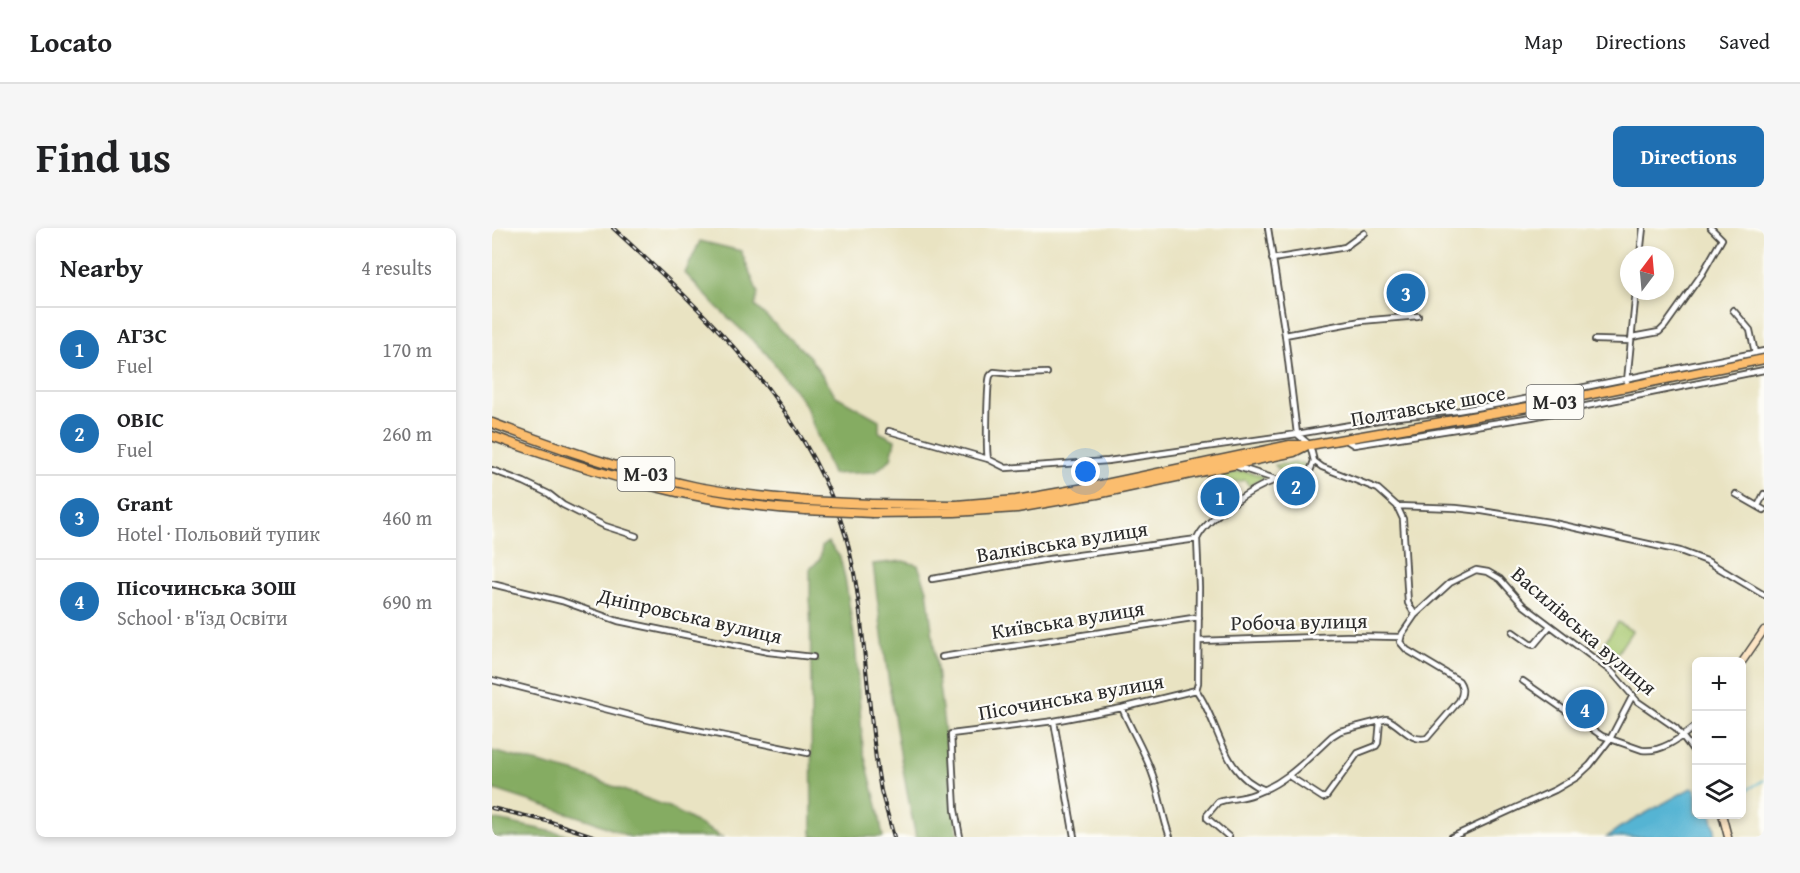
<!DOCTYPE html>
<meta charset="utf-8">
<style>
body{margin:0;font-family:"Gentium Book Plus",serif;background:#f6f6f6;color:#202124}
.controls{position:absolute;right:18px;bottom:18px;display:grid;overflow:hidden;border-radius:9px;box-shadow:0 3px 9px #0003}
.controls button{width:54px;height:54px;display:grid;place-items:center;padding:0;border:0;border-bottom:2px solid #e0e0e0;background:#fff;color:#202124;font:30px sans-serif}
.compass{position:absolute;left:1128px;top:18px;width:54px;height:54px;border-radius:50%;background:#fff;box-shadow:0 3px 9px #0003;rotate:16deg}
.you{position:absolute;left:594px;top:244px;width:21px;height:21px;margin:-15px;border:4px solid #fff;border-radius:50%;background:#1a73e8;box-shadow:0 0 0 9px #1a73e833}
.badge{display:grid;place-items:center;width:39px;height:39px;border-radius:50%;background:#1f6fb2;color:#fff;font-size:20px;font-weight:700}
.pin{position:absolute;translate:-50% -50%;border:3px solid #fff;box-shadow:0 2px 6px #0006}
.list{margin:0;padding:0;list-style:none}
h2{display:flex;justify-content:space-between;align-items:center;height:78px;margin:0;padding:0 24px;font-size:26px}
h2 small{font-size:20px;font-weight:400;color:#757577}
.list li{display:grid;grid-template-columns:39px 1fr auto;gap:18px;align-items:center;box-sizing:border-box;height:84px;padding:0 24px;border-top:2px solid #e0e0e0}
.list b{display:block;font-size:22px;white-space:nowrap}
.list p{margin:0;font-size:20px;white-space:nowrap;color:#757577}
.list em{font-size:20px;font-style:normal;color:#757577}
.icon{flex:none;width:33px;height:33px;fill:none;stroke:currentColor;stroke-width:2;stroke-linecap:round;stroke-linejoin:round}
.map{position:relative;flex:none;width:1272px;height:609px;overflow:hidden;border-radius:9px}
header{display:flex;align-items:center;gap:36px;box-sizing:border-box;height:84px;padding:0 30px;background:#fff;border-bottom:2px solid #e0e0e0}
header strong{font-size:28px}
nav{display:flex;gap:33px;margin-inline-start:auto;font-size:21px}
.intro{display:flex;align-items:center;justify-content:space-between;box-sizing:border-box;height:144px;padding:0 36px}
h1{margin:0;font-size:42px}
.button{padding:15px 27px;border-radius:9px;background:#1f6fb2;color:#fff;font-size:21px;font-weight:700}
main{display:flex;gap:36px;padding:0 36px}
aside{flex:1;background:#fff;border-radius:9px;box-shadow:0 3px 9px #0003}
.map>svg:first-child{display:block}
</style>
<header>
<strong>Locato</strong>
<nav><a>Map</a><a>Directions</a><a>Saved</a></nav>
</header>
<div class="intro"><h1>Find us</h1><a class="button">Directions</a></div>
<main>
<aside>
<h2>Nearby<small>4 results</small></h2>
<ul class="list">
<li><span class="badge">1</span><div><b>АГЗС</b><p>Fuel</p></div><em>170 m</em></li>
<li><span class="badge">2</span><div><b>ОВІС</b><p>Fuel</p></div><em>260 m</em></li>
<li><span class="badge">3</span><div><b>Grant</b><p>Hotel · Польовий тупик</p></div><em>460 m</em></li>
<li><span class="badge">4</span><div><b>Пісочинська ЗОШ</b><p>School · в'їзд Освіти</p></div><em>690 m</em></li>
</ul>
</aside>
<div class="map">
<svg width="1272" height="609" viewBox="0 0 1272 609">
<rect width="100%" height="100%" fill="#fdfcf7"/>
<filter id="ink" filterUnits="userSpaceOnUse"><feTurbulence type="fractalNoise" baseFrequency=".0167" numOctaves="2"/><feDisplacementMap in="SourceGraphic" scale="12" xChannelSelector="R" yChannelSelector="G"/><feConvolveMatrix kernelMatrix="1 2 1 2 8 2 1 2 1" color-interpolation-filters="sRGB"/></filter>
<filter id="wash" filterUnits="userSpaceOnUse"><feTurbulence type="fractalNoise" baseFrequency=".008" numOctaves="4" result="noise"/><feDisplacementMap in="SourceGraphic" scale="24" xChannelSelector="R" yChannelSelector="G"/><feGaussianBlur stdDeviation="1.35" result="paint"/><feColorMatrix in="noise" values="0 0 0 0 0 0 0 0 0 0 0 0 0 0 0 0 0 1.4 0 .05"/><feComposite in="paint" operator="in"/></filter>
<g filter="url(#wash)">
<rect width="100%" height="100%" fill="#e9e3c2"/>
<path fill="#a7c870" stroke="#697a4e" stroke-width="1.5" d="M802 235H812L814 241 800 245H790L783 237Z
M752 243 772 248 773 250 762 254 758 259 753 252 717 259 716 253 720 249Z
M1126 394 1140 403 1122 430 1108 421Z
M1095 470 1105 477 1094 493 1084 487Z"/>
<path fill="#85ac62" stroke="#586c46" stroke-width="1.5" d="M208 13 249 23 266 65 263 78 317 128 344 168 387 192V204L403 212 399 231 383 244 340 246 313 176 275 126 225 79 193 45Z
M336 314 348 329 353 350 363 413 371 521 387 586 391 609H320L318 341 328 331 330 318Z
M411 333 426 337 435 362 466 609H424C405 519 392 427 381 336Z
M0 523 85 545 177 579 230 609H138L100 593 0 561Z
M0 591 76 607 81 609H0Z"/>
<path fill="#55b4d3" stroke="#40707f" stroke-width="1.5" d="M1199 560 1204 561V586L1219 587 1223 601 1222 609H1115L1127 600Z"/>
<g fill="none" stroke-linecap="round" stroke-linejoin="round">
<path stroke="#55b4d3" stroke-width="1.5" d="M1250 565 1272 552"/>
</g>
</g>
<g filter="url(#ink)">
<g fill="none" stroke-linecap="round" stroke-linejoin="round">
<defs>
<path id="street" d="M776 0 793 107 805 206
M1148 27 1151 0
M780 31 848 20 853 19 872 5
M1241 82 1258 102 1263 125
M793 107 869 93 926 88
M1140 109 1167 104 1173 98 1210 46 1230 11 1219 0
M1103 112 1139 113
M1135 153 1144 63
M397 203 496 231 514 240 616 233 805 206 905 189 964 183 1013 175 1272 123
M854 212 862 217 1040 189 1272 142
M496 231C494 222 495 156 498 148 499 146 501 145 502 144L522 146 555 145
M746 239 786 252
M0 242 32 254 57 266 71 277 113 298 144 308
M1244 266 1272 282
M905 278 964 280 990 283 1057 294 1188 323 1215 333 1272 367
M1266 278 1272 266
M705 311C714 290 763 258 785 252 794 250 804 249 813 246L818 243 822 233
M440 351 557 331 705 311
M0 356 70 373 126 393 276 424 321 429
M923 387 958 355 984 342 996 344 1008 351 1031 377 1120 444 1145 473 1184 500 1204 526
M1021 404 1038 416 1042 417 1058 398
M707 413 855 408 908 409
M450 429 707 389
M0 452 160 493 316 525
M1031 453 1110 508 1150 522C1170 525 1189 509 1204 498
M704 462 706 455 707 359 705 311
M704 462C728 494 729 547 773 562
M630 480C639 502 652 522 660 545 668 566 670 588 678 609
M562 493 582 609
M797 548 831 570 834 569 866 525 884 518 886 515 888 493
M468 609 463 582 459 506 562 493 630 480 704 462
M737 609 715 590V587L726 574C738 570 750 571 762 566 795 554 814 532 840 508L848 503 895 491C909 497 919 515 935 510L967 473C971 466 972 460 967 453L915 422 908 414 910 406 923 387 916 375 911 291 905 278 886 261 830 239 822 233 818 217 805 206
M960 609 1063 562 1085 549 1098 537 1118 511 1141 467"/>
<path id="secondary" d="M1250 434 1272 402
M1230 586 1236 609"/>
<path id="highway" d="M0 195C66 220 132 243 201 258 238 266 276 269 314 273
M0 208C101 245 205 276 313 282
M379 276 464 277 524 272 604 258 798 217H818L1036 179 1272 131
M381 285 463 284 525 280 605 266 802 224 814 218"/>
</defs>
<use href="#street" stroke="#484742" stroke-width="8"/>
<use href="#secondary" stroke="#484742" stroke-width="9"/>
<use href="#highway" stroke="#484742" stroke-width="11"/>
<use href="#street" stroke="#fff" stroke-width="4.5"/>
<use href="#secondary" stroke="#fde5c5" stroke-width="6"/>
<use href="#highway" stroke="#fbbd6e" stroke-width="8"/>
<defs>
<path id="rail" d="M121 0C216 88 316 180 354 309 364 345 368 384 372 421 376 461 380 500 385 539L389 563 402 609
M0 580 59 594 104 609"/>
</defs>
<use href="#rail" stroke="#2b2b2b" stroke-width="4"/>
<use href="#rail" stroke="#fdfcf7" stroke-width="1.5" stroke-dasharray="4.5" stroke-linecap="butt"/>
<defs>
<path id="highway-bridge" d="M314 273 379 276
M313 282 381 285"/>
</defs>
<use href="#highway-bridge" stroke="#484742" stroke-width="11" stroke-linecap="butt"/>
<use href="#highway-bridge" stroke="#fbbd6e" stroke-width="8"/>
</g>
</g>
<g text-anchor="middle" stroke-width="4.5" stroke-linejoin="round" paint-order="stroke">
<g fill="#fdfcf7" stroke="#6a6a68" stroke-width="1.5">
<rect x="1034.5" y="157" width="57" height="34" rx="4.5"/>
<rect x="125.5" y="229" width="57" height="34" rx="4.5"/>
</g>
<g font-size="20" font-weight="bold" fill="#2b2b2b">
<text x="1063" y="181">М-03</text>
<text x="154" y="253">М-03</text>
</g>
<g font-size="21" fill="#2b2b2b" stroke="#fdfcf7">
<text transform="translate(936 178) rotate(-10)" y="7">Полтавське шосе</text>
<text transform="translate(570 314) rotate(-9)" y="7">Валківська вулиця</text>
<text transform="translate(198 388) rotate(13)" y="7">Дніпровська вулиця</text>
<text transform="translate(576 392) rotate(-9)" y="7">Київська вулиця</text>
<text transform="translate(807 394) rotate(-1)" y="7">Робоча вулиця</text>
<text transform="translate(1092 403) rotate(41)" y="7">Василівська вулиця</text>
<text transform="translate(579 469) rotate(-10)" y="7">Пісочинська вулиця</text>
</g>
</g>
</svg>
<div class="controls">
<button>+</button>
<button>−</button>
<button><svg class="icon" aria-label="layers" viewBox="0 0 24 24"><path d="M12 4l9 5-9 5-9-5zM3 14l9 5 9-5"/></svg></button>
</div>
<svg class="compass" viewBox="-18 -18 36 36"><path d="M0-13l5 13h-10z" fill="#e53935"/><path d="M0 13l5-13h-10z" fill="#757577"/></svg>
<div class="you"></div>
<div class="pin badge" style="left:728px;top:269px">1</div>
<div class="pin badge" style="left:804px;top:258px">2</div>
<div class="pin badge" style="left:914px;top:65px">3</div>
<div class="pin badge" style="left:1093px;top:481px">4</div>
</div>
</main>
